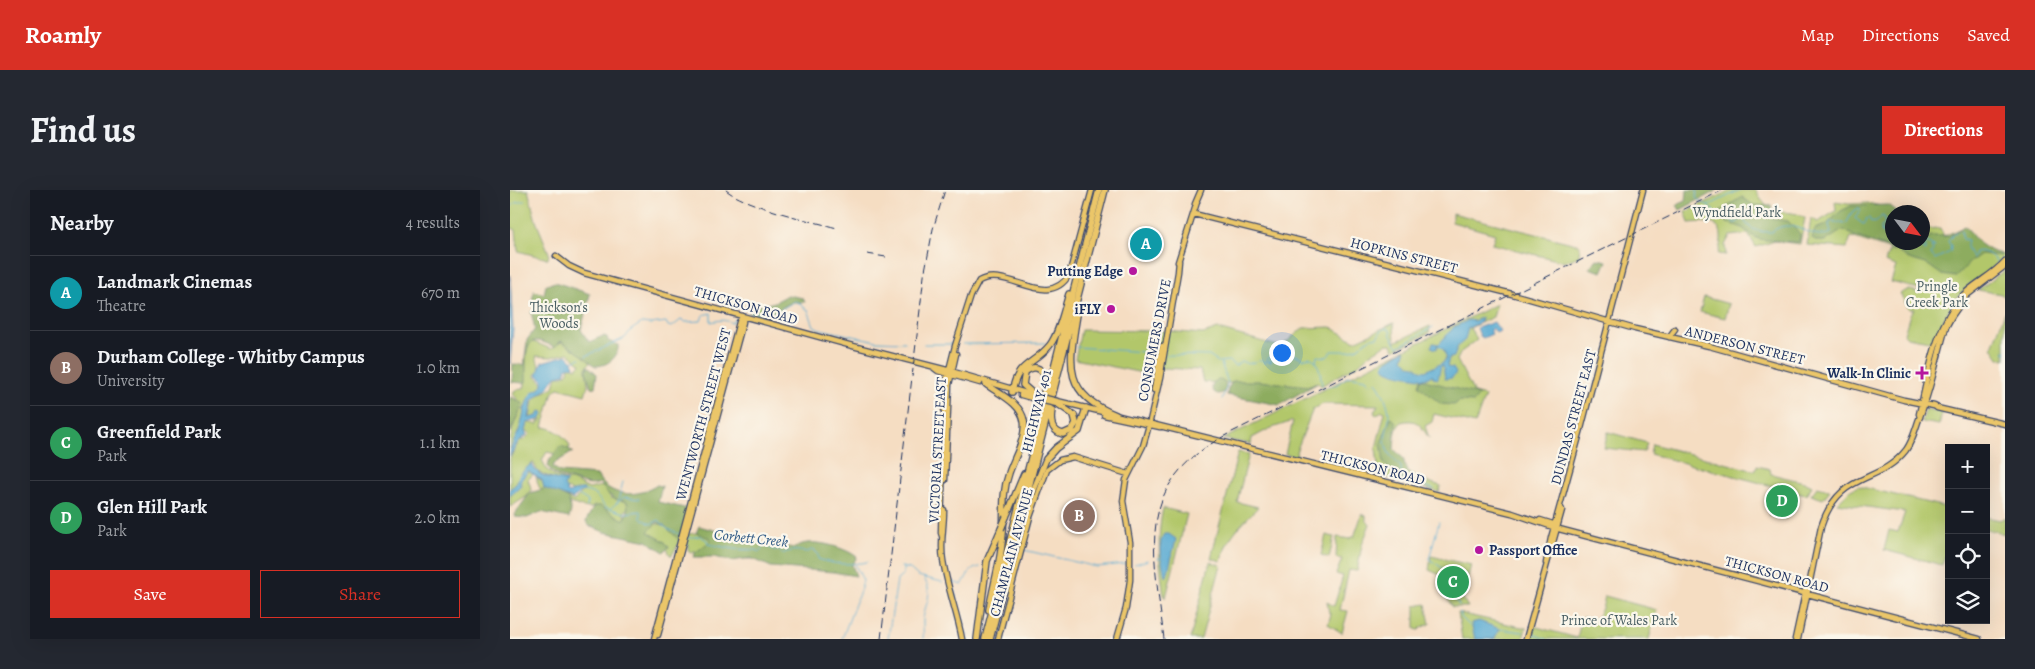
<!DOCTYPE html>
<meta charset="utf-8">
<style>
body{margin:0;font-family:Alegreya,serif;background:#242831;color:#f1f3f6}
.controls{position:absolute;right:15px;bottom:15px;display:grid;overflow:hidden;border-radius:0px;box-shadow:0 5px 20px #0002}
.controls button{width:45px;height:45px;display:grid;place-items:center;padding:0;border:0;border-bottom:1px solid #363941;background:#171b24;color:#f1f3f6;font:25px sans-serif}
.compass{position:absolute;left:1375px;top:15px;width:45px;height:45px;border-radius:50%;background:#171b24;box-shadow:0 5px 20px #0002;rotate:122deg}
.you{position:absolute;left:771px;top:162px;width:18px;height:18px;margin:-12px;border:4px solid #fff;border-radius:50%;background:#1a73e8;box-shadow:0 0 0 8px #1a73e833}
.badge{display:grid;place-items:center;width:32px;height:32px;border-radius:50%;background:#d93025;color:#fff;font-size:16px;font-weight:700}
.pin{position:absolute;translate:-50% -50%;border:2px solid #fff;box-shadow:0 1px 5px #0006}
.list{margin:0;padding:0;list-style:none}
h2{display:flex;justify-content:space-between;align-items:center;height:65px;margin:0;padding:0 20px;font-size:21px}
h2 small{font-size:16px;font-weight:400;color:#9ea1a6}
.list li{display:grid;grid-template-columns:32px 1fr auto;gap:15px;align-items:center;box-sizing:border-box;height:75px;padding:0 20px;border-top:1px solid #363941}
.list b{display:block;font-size:19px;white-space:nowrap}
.list p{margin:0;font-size:16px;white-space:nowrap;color:#9ea1a6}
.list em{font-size:16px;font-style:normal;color:#9ea1a6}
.actions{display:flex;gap:10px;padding:15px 20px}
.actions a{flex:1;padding:11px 0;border:1px solid #d93025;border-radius:0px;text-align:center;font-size:18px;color:#d93025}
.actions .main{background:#d93025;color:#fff}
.icon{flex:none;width:28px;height:28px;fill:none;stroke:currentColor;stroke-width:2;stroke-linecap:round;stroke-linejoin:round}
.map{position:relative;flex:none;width:1495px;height:449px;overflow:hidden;border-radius:0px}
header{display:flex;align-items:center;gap:30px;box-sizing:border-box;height:70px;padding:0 25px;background:#d93025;color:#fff}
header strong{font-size:24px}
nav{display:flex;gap:28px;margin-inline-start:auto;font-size:18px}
.intro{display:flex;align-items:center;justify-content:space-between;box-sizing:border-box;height:120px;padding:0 30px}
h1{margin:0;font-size:35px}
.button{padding:12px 22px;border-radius:0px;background:#d93025;color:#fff;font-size:18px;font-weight:700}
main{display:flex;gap:30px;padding:0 30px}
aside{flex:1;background:#171b24;border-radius:0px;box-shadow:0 5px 20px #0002}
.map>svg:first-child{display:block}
</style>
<header>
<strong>Roamly</strong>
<nav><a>Map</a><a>Directions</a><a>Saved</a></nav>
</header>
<div class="intro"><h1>Find us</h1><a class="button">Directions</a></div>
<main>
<aside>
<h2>Nearby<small>4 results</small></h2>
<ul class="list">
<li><span class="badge" style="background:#0f9aa8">A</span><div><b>Landmark Cinemas</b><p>Theatre</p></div><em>670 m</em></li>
<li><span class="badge" style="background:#8d6e63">B</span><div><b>Durham College - Whitby Campus</b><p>University</p></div><em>1.0 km</em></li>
<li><span class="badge" style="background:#2e9e5b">C</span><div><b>Greenfield Park</b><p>Park</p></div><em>1.1 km</em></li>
<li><span class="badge" style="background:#2e9e5b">D</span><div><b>Glen Hill Park</b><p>Park</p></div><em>2.0 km</em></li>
</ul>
<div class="actions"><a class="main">Save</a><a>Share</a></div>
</aside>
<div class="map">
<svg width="1495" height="449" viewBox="0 0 1495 449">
<rect width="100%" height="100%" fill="#fbf7ec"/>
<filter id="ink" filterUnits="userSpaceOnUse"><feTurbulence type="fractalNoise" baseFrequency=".02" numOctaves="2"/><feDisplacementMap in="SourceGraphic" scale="10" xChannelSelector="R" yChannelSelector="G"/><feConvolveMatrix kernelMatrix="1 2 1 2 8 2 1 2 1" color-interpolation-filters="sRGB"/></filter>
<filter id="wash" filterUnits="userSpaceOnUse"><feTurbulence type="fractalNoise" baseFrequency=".0096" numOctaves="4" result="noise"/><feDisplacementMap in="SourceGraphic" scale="20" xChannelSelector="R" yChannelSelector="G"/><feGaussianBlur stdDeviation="1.12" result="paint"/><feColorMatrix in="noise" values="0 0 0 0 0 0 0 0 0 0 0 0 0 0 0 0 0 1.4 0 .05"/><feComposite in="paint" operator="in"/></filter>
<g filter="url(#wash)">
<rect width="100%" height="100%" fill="#f5ddc2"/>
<path fill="#b2c76b" stroke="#667b64" d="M0 0H18L26 31 39 63 38 69 8 61 6 40 0 37Z
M1222 0H1246C1266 37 1269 13 1295 28L1290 54 1265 51 1246 57 1238 44 1220 46 1215 55 1216 65 1208 64C1217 33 1206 31 1179 33L1175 22Z
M1325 12 1339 14 1358 13 1371 16 1382 52H1412L1413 39 1430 38 1434 46 1449 39 1455 40 1472 59 1495 65C1484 79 1469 86 1456 98 1440 113 1432 132 1425 152L1397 147 1394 144 1400 124 1404 119H1399L1390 104C1396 99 1401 99 1408 103L1409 99 1381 92 1386 76 1375 72 1379 61H1385L1341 47 1337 58 1297 55 1301 28 1308 32 1326 21Z
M942 23 1070 55 1069 66 1055 72 982 54 985 44 942 32Z
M1495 80V107L1491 104 1468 100Z
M1194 107 1219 114 1215 128 1190 122Z
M987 114 983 127 960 138 967 150 951 162 947 170 964 203 975 206 965 234 924 224 922 232 915 236 919 248C910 235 908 228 891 232L887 238 882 258 895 275 896 285 931 296 929 302 869 285 866 258 875 222 872 221 866 225 864 223 868 215 813 214 803 219 786 262 788 267 775 264 783 231 759 239 742 248 741 254 713 249Z
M1495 122V169L1489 168 1482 157Z
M884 133 885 152 920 136 919 143 884 160 882 154H877L860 164 849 174 811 196 808 193 799 196 693 192 690 180 654 178 642 185 565 169 571 140 657 141 693 144 708 139 771 157 793 138 821 137 845 151Z
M24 152 41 159 51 152 55 153 84 167 76 178 78 195 75 205 48 198 43 202 33 237C45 238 55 246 60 256L59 259 46 264 37 262 32 270 37 280 45 286 55 290H62L79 299 91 296 94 298 101 308 122 312 114 323 121 337 88 316C86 316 83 317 81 318 73 319 40 306 33 301 28 298 28 293 26 287L61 310 64 311 73 301 65 302 55 298 45 289 28 282 23 272C13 280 10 292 0 300V268L10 250H14L20 244 18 241 15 243 14 241 18 233 28 234V231H32L31 228 32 225 20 228 23 211 31 204 44 197 47 186H54L58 182 59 176 67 178 71 174 58 163 41 167 26 166 30 179 28 183 25 185 34 194 33 197 25 201 13 220 15 228 6 250 0 259C0 242 7 228 10 212L3 204 5 200 13 199 15 196 16 164 20 153Z
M1416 219 1432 223 1429 235 1412 232Z
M1098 242 1137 253 1134 262 1094 258Z
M1142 254 1245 281 1247 276 1260 279 1261 284 1294 292 1302 296 1296 305 1286 303 1276 329 1259 325 1266 297 1140 264Z
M728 262 739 264 727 312 748 317C730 336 718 345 711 371L701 368Z
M20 281 23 284 18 290 22 300 16 307 0 317V305L11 296 10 290Z
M1348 296 1439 318V363H1436L1432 375 1374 360 1379 340 1388 342 1395 322 1327 313 1339 301Z
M1307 297 1320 300 1313 309 1301 305Z
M653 318 677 324 656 407H654C650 377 646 349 653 318Z
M852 324 856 326V330L860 334 852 355 847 381 839 380 830 420 838 421 832 443 818 434 821 424 819 423 817 412 824 416 833 386 826 384 832 369 826 368 827 347 840 349 841 347H844Z
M1476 327 1490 330 1495 327V344L1476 339Z
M144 334H150L178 344 194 342 244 369C225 370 214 363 199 353L191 362H181L178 360V354L170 352 162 365H160L157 359 136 342Z
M816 345 824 347 819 368 811 365Z
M921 366 961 375 958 387 948 384V401L958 417H942L935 404 937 388 919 380Z
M700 372 711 375 691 449H680Z
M1095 406 1147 420 1139 449H1020L1023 436 1067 448 1072 427 1084 429C1092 423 1093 415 1095 406Z
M916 414 920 434 912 437 909 440 905 439V416Z
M948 423 1016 438 1013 449H952Z"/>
<path fill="#8dac5f" stroke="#546e5e" d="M1177 0H1208L1170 20 1167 15 1176 11Z
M1232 7 1243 15 1261 16 1263 29 1278 31 1290 44 1289 52C1284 52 1252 50 1249 49 1243 47 1238 42 1232 38 1219 31 1215 38 1210 21Z
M1378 15 1387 22H1382V52H1412L1421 46H1439L1454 36C1460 40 1461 44 1465 49 1471 55 1483 63 1491 64V66L1471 64 1460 72 1446 87 1432 85 1418 75 1399 69 1383 59 1344 46 1334 40C1321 45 1316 57 1302 48L1305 39 1316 35 1331 21 1341 16Z
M1087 69 1097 71 1092 82 1079 78Z
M45 92 80 104 71 140 79 152 93 146 97 147 98 151 108 155C109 168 97 176 85 176L72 165 51 151 45 157C39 155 31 150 25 151 12 153 17 182 16 192L14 193 2 192 3 174 14 175 17 150 25 139 21 122 26 118 27 113 22 112 24 101 34 104 36 95Z
M278 105 293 108 295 112H282L265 122 246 125 239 123 241 114 252 115 265 112Z
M78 176 87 184 85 197 81 198 76 181Z
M911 189 969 205 964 212 950 211 944 215 931 214 909 196Z
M702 197a7 7 0 1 1 14 0a7 7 0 1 1-14 0Z
M723 191H749L799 196 808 193 769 215 717 205 718 198Z
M2 207 13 214 0 243V208Z
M881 227 886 232 884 259 893 268 897 282 907 286 905 289 882 286V281L874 274 871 252Z
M50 256 57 258 63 262 45 273 43 277 50 282 87 285C99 308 128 308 147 295L152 296 148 312 179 319 170 351 154 335 147 332 138 342 154 351 159 357 154 362 137 351 94 342 78 335 76 331 84 316H91L112 329H115L118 321 117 312 105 309 98 304 90 293C80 297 76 294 66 291 55 287 44 288 38 276L39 271Z
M37 298 58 308 61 321 59 328 31 322 17 328 5 327 4 325 20 303Z
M189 336 251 353 285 358C297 346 335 357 347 367L342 375 346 386 323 382 261 377 241 368 222 371 204 367H183L185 363 200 351V348L186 343Z"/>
<path fill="#56a9d1" stroke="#386c98" d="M0 85 3 139 0 174Z
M972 127 971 132 958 138 955 150 948 156 944 167 939 168 937 177 943 178 946 183 942 188 935 189 933 175 931 176 928 189 924 188 922 185 915 189C902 186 885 186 874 178V173L894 160H896L893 168 899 175 905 176 910 180 915 181 934 172 936 167 934 160 927 155V159L921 157 923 153 929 154 944 137 959 130 964 131Z
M984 132 990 141 986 143 982 138 980 140 982 144 973 148 970 146 967 138Z
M57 165 63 171 64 176 57 177 55 184 46 186 37 199 22 210 19 228 27 226 30 221 33 222C33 232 24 230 17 233L15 241 17 245 8 252 0 266C0 254 7 248 10 237 14 226 14 214 21 204 26 198 34 200 33 190L27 185 32 172Z
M22 273C25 287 44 289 57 291L54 295 58 303 70 299H74V301L69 303 63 309 34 298 32 290 18 281 11 290 10 297 0 306V299L6 294 10 284Z
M654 344H659L666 349 657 386 655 387C653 377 647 351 654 344Z
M969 431 990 439 984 449H965L961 433Z"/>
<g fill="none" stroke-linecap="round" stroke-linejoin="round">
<path stroke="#56a9d1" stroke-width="1" d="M1187 0 1186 8 1202 19 1210 29 1215 26 1219 27 1224 33 1228 32 1229 29 1226 25 1227 24 1232 26C1238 40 1247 42 1262 42 1282 24 1302 53 1321 43L1319 34 1321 31 1336 34 1343 21 1349 18 1351 20 1345 28 1353 34 1356 33V29L1359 28 1361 32C1367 34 1368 30 1372 26L1374 27 1375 35 1371 37 1372 44 1379 43 1382 46
M1198 16 1230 0
M0 18 5 13 15 11
M1390 52 1388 58 1396 63 1397 61 1394 57 1401 54 1408 55 1415 61V51L1425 57 1421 58 1423 60 1421 64 1425 69 1440 62 1441 56 1438 51 1444 43 1451 41 1453 49 1458 50C1455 57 1459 62 1463 68L1465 62C1475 59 1482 66 1488 73
M240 124 242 122C264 127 268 120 286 111L298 120 304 136 310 139 367 151 395 152
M414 154H442
M453 154 535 153
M566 157 647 163
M1495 161V163
M657 165 699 166 708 172 719 171 725 176 731 171 738 174 750 170 754 173C757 169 763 163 769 165L775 161 782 165 789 166 792 169 800 167 806 171 807 166 817 167 822 161H838L848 158 859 149 867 147 872 140 876 138 880 140 881 146 888 157 923 137
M76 166 115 148 121 140 132 133 141 134 156 132 158 136 162 137 172 129 175 132 191 131 193 125 201 123V132C209 130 214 129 222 133L225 129
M63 171 70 168
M757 171 761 172 762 167
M806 171 810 181 812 195
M711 173 718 193 712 209
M814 198 826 195 838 186 856 189 860 194 866 192C872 199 880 217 879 228 878 238 872 248 877 259 880 267 886 271 891 277V289L903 290 904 292 924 299
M74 301C87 303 88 308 95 317L115 323 131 321V328L141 334 149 330 156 338 169 344
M67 304 78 311 77 317
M108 311 113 292
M101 318 114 307 129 309
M929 332 919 369 940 383 942 388 941 405 949 415
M178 348 190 346 197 350 198 354 224 359 245 360 250 362 252 358 258 357 264 360 269 359 272 364C280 359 290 361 298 362L303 359 308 364V369C325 375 340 375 357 372
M514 360 587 377 615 374
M648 368H653
M625 374 638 370
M391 377 400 379 408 386 432 392
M440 391 443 392 448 417 454 433V442L458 445 459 449
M443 392 452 395C457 387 459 378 470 377
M950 422 951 427 961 437
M990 439 1013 442
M1023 444 1036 449
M332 449 351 398 353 390 345 375
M378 449 387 390 393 385V377
M413 449C414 443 413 439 413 433 413 414 425 408 414 388"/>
</g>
</g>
<g filter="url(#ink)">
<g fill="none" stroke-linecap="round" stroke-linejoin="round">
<defs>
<path id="major" d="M685 14 691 0
M684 24 1002 104 1125 139 1199 156 1394 210 1424 216 1428 218
M46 66 59 76 74 83 339 155 437 180 523 205
M668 72 687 12
M1159 147 1165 139
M424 178 428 181 470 193
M644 200 652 156
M511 205 529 210
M547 211 597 223
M1427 218 1495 234
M594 225 650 237
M605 225 1002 323 1049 339 1469 449
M1410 227 1409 224C1419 184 1424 137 1453 105 1466 92 1483 85 1495 71
M435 290 439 195 446 164
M434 320C434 338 430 353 433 370 437 397 447 422 452 449
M1030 330 1046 335
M432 346 431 343 435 196 445 156 461 106 469 91C497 75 537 121 559 85L582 0
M1036 373 1041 348 1071 239 1133 0
M148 445 233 132V127
M144 449 229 132 233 126
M488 449 520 327 537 280 550 270 563 267 618 284
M607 449 616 418 620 390V352L613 311 616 290 633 256 639 235 650 188 668 82 669 71
M1016 449 1052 320 1051 318
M1285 449 1297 394
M1288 449 1311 337C1330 279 1368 296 1396 260 1403 250 1405 240 1409 229 1421 200 1427 167 1436 137L1442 126 1456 106 1495 76"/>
<path id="highway" d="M567 125C559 173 552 204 606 225
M476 194C489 204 511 213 514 231 517 247 504 268 499 283 490 308 496 327 492 352 490 374 483 397 479 420
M502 202C508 171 523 176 540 155 550 141 554 120 559 104
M542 220C540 231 541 241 553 244L562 240 566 233 564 225 548 214
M512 254C519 241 548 189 529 179 524 176 519 179 515 182L513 195 521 202 531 207
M521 307 536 269 546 258 569 241 576 218
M496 327 514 284
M467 449 477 371 491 339
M475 449 589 0
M480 449 595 0"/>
</defs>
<use href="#major" stroke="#3c496d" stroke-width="7"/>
<use href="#highway" stroke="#3c496d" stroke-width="8"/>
<use href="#major" stroke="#ebc669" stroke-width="4.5"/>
<use href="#highway" stroke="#ebc669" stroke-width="5.5"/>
<path stroke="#1b2f5e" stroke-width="1" stroke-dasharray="8 4" stroke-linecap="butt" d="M216 0C235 16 301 31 327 38
M357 64 376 67
M371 449 414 86 423 39 435 0
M654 449C643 357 623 293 720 243L1213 0"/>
<defs>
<path id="major-bridge" d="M531 207 547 211
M529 210 547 214"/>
<path id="highway-bridge" d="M491 339 496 327"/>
</defs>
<use href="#major-bridge" stroke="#3c496d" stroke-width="7" stroke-linecap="butt"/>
<use href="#highway-bridge" stroke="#3c496d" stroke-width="8" stroke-linecap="butt"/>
<use href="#major-bridge" stroke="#ebc669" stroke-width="4.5"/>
<use href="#highway-bridge" stroke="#ebc669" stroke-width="5.5"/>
</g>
</g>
<g fill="#b5179e" stroke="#fbf7ec" stroke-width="2">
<circle cx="623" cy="81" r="5"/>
<circle cx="601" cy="119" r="5"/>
<path d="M1409.5 175.5h5v5h5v5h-5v5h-5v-5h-5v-5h5z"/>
<circle cx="969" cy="360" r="5"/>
</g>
<g text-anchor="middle" stroke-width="4.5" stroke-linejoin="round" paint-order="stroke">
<g font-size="14" fill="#485d62" stroke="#fbf7ec">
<text x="1227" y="27">Wyndfield Park</text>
<text x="1427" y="101">Pringle<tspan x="1427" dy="16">Creek Park</tspan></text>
<text x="49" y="122">Thickson's<tspan x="49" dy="16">Woods</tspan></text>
<text x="1109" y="435">Prince of Wales Park</text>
</g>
<g font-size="14" fill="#1b2f5e" stroke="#fbf7ec">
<text transform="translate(894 65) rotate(14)" y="5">HOPKINS STREET</text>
<text transform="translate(236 115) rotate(16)" y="5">THICKSON ROAD</text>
<text transform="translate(644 150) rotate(-79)" y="5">CONSUMERS DRIVE</text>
<text transform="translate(1235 155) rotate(14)" y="5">ANDERSON STREET</text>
<text transform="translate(526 221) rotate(-76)" y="5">HIGHWAY 401</text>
<text transform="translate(193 224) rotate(-75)" y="5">WENTWORTH STREET WEST</text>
<text transform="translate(1063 227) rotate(-75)" y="5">DUNDAS STREET EAST</text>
<text transform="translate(427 260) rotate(-87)" y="5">VICTORIA STREET EAST</text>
<text transform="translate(863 277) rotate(14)" y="5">THICKSON ROAD</text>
<text transform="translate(501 362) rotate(-75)" y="5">CHAMPLAIN AVENUE</text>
<text transform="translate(1267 384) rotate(15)" y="5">THICKSON ROAD</text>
</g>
<g font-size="14" font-weight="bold" fill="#1b2f5e" stroke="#fbf7ec" text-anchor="end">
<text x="613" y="86">Putting Edge</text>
<text x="591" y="124">iFLY</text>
<text x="1401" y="188">Walk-In Clinic</text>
<text x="979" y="365" text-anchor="start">Passport Office</text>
</g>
<g font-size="15" font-style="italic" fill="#305a86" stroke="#fbf7ec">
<text transform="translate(241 348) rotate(6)" y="5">Corbett Creek</text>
</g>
</g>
</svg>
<div class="controls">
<button>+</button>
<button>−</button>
<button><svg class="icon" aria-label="locate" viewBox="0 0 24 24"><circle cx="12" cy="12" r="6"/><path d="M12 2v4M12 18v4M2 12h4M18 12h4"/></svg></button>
<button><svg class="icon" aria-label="layers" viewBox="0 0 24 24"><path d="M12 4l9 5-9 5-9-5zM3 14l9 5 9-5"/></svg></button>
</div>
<svg class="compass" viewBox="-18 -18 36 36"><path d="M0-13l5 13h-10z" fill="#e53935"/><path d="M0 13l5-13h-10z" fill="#9ea1a6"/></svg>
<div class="you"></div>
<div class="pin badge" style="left:636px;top:54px;background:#0f9aa8">A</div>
<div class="pin badge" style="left:569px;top:326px;background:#8d6e63">B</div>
<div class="pin badge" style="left:943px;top:392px;background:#2e9e5b">C</div>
<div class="pin badge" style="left:1272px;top:311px;background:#2e9e5b">D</div>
</div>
</main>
